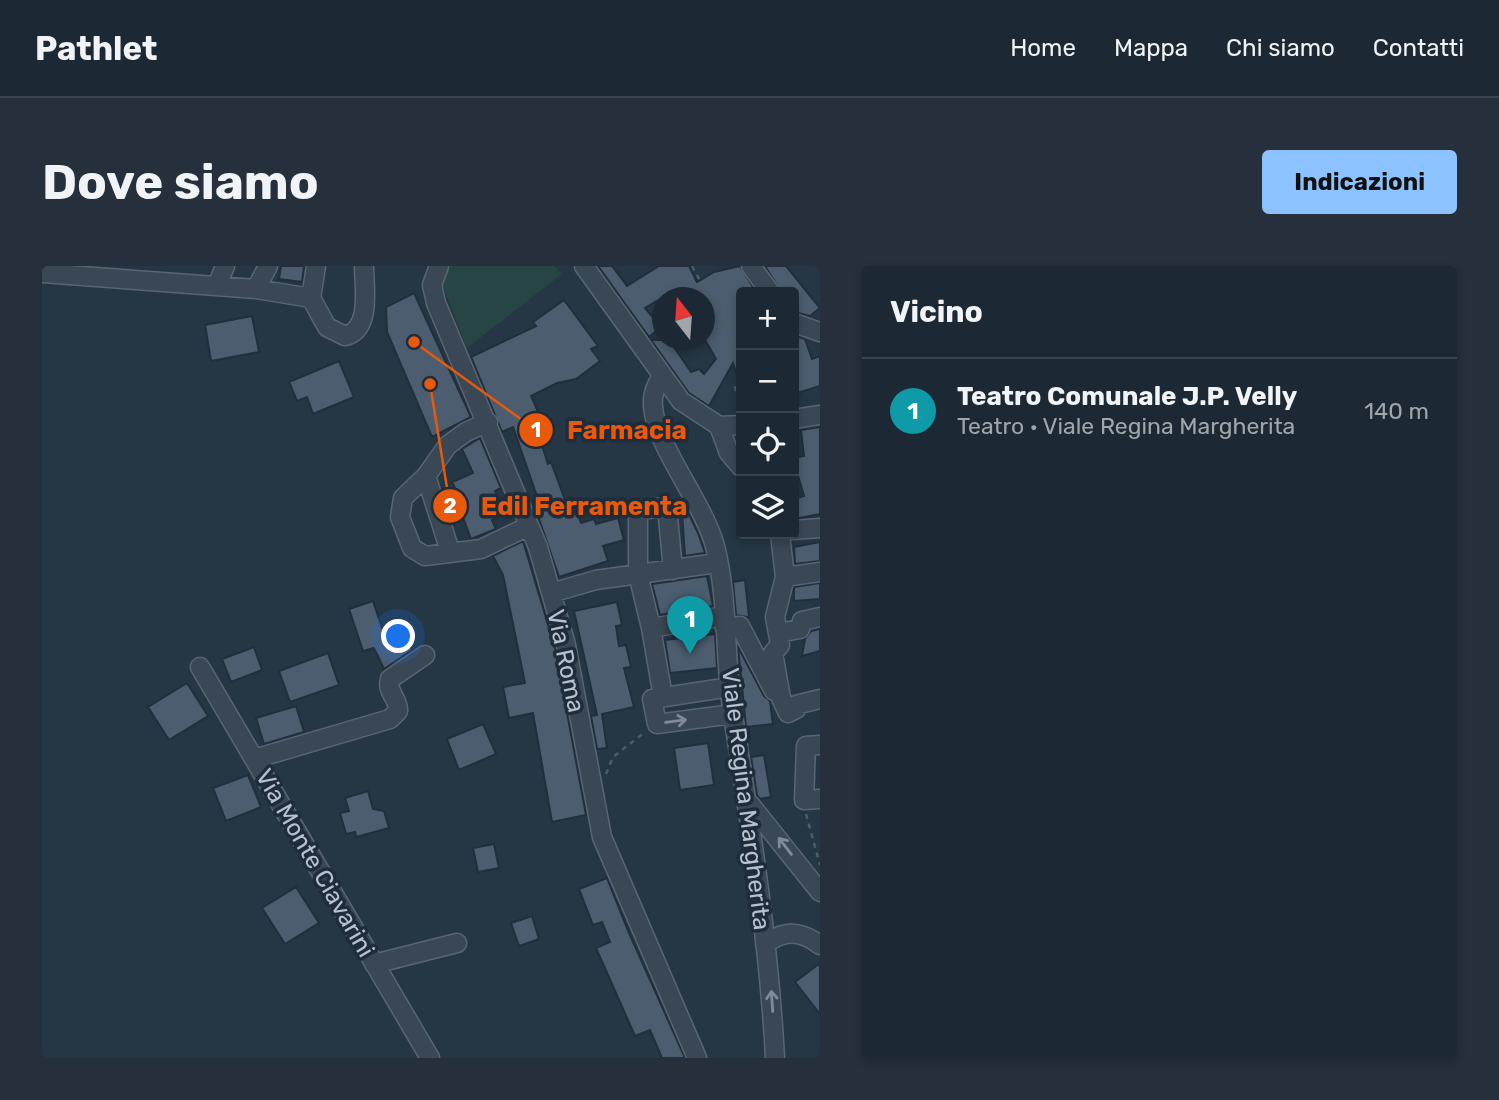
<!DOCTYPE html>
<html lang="it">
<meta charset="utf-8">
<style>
body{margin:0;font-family:Rubik,sans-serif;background:#25303c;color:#f1f3f6}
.controls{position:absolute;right:21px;top:21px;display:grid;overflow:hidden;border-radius:7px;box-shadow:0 4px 10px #0003}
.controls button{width:63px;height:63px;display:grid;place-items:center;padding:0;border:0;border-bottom:2px solid #3a444f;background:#1c2834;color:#f1f3f6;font:35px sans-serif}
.compass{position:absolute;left:610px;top:21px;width:63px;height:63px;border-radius:50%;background:#1c2834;box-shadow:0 4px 10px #0003;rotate:343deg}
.you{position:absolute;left:357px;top:371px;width:24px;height:24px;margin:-18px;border:5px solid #fff;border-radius:50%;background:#1a73e8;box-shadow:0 0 0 10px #1a73e833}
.badge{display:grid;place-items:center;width:46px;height:46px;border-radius:50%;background:#8cc3ff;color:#fff;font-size:23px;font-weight:700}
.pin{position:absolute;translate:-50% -58px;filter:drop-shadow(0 2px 4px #0008)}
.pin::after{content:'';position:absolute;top:37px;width:24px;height:21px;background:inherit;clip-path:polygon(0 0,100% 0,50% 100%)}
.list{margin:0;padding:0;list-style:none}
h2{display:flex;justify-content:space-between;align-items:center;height:91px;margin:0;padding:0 28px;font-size:30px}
h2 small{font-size:23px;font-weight:400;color:#a0a6ac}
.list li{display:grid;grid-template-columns:46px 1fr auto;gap:21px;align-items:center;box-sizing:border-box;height:105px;padding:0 28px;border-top:2px solid #3a444f}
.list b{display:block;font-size:26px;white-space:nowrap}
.list p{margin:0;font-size:23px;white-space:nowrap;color:#a0a6ac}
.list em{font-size:23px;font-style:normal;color:#a0a6ac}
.icon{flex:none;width:38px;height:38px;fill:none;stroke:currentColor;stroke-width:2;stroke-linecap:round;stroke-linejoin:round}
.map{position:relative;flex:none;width:778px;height:792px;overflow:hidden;border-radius:7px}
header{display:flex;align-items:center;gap:42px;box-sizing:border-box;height:98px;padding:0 35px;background:#1c2834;border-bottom:2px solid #3a444f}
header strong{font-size:33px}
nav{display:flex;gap:38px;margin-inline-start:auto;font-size:24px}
.intro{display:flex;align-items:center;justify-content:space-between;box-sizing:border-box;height:168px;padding:0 42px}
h1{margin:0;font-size:49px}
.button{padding:18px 32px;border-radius:7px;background:#8cc3ff;color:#111;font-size:24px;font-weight:700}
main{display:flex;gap:42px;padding:0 42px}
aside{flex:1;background:#1c2834;border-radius:7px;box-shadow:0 4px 10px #0003}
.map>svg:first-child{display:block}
</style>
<header>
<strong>Pathlet</strong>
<nav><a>Home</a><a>Mappa</a><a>Chi siamo</a><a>Contatti</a></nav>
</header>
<div class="intro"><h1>Dove siamo</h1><a class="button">Indicazioni</a></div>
<main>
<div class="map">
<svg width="778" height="792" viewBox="0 0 778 792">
<rect width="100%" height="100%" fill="#253645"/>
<path fill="#284546" d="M408 0H512L520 8 425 82 400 18 401 8Z"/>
<path fill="#4c5d6f" stroke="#212f3c" stroke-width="2" d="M239 0H262L260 16 237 13Z
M556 0H570L585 20 617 0H647L655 16 672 6 698 0 714 26H699V115H697L691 97 667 140 647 127 609 74H627L649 106 657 103 662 108 674 93 662 72 664 32H620L603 42 619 61 607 71Z
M723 0H744L778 42 768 50 752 46V26H739Z
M372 27 429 151 390 171 345 66 344 41Z
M522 34 556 80 549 83 558 95 534 113 515 117 489 130 497 148 491 151 506 198 509 196 523 234 530 231 539 257 552 253 554 258 576 252 582 274 561 280 566 295 517 311 494 244 499 242 471 161 460 166 429 91 494 60 491 56Z
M210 50 217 86 169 95 163 59Z
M752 69 763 73 770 93 778 90V120L752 128Z
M297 95 312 131 271 148 265 131 255 135 247 116Z
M778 161V248L752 253V233L762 230 755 206H752V192L762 190 759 164Z
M438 172 459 222 453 225 464 248 450 254 454 263 429 273 416 238 420 236 410 216 431 207 420 183Z
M639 232 656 267 663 287 643 290Z
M481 275 513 382 544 549 510 556 491 447 467 452 461 421 483 417 461 309 451 290Z
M778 276V295L753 298 752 281Z
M665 310 671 340 618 349 610 318Z
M703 314 707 351H705L694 349 691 316Z
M778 317V333L752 335V321Z
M331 335 340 362 357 355 370 384 342 403 332 382 321 385 307 343Z
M575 336 580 359 574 360 577 380 584 379 589 401 582 402 592 441 560 448 565 482 555 483 549 450 555 449 532 345Z
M778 363V385L760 390 763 373 769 365Z
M673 368 675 402 628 407 623 374Z
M212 381 220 404 189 416 180 393Z
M696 381 722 430 728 435 731 458 704 461Z
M286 387 297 419 248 436 237 405Z
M145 417 166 450 127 474 106 441Z
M254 440 262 466 222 478 214 452Z
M441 458 454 488 417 504 405 473Z
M666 477 672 519 638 524 632 482Z
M722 489 729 531 718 533 715 529 709 491Z
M206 509 219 541 184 555 171 522Z
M326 525 331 543 342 545 347 562 314 571 313 566 304 568 298 547 307 545 303 532Z
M452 578 457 602 436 606 431 582Z
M565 612 587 667 643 792H620L608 764 593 770 554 682 568 676 560 656 551 659 537 623Z
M254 621 277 657 243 678 220 642Z
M490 650 497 673 477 680 469 657Z
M778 697V748L753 716Z"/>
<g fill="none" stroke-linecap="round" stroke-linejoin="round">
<defs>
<path id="minor" d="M397 0 390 19 394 37 496 281 524 379 560 571 655 792
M542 0 639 135 677 160
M709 0 728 26
M0 7 214 23 269 32 285 61 303 70C330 64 322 21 322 0
M175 20 183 0
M214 23 226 0
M269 32 274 0
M752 57 778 66
M620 111C613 120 610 129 611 140 613 179 661 236 673 280 687 335 682 394 691 449 709 563 727 677 733 792
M752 153 778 149
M446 156 424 166 406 179 384 210 361 232 358 251 370 282 383 290 439 283 487 260
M677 160 687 187 699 201
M677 160 699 159
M384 210 408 285
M752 264 778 262
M738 268 743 311 733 351 738 379 731 387 739 432 746 447 754 443V439L778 433
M631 304 625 241 596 244V308L609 362 682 350
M743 311 778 306
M509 327 554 314 675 297
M609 362 621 431
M683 362 698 360 732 425
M736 367 758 363 760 355 778 351
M158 401 388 792
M688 421 610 433 615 458 691 448
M778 479 764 480 762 534 778 533
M212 493 348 453 356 445C357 433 344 426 348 413L383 389
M707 537 778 626
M723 678C743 664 758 664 778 679
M332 698 415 677"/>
</defs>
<use href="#minor" stroke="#596572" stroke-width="21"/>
<path stroke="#466262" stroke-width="2.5" stroke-dasharray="5 5" stroke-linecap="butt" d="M650 0 699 89
M681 57 699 52
M699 115 692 118 699 144
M564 508 571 491 603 466
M764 548 778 599"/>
<use href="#minor" stroke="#3a4855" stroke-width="18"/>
</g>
<defs><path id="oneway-shaft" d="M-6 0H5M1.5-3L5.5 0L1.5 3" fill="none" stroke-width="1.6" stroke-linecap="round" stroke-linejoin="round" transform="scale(1.75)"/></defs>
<g stroke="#7f8b98">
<use href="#oneway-shaft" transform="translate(634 455) rotate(-8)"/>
<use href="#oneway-shaft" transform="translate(743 580) rotate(-128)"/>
<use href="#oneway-shaft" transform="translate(730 735) rotate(-94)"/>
</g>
<g text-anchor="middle" stroke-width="7" stroke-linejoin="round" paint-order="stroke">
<g font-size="24" fill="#b8c2ce" stroke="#1f2d3a">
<text transform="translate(524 395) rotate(78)" y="8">Via Roma</text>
<text transform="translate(704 533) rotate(83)" y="8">Viale Regina Margherita</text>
<text transform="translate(273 597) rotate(60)" y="8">Via Monte Ciavarini</text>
</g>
</g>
<path fill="none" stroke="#e8590c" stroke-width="2.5" d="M372 76L494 164M388 118L408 240"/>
<g fill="#e8590c" stroke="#1f2d3a" stroke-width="2.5">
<circle cx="372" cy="76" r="7"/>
<circle cx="388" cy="118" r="7"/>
<circle cx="494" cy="164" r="18"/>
<circle cx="408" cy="240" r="18"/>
</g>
<g font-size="21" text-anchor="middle" font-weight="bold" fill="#fff">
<text x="494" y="171">1</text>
<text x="408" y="247">2</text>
</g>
<g font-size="26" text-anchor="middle" font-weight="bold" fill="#e8590c" stroke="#1f2d3a" stroke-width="7" stroke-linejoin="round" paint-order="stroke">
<text x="585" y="173">Farmacia</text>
<text x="542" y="249">Edil Ferramenta</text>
</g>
</svg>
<div class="controls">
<button>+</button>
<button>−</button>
<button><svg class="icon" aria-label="locate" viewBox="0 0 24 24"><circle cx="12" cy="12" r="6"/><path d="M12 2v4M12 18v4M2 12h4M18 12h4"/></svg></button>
<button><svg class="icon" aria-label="layers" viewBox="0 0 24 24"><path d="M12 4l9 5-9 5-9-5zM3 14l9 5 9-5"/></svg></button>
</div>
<svg class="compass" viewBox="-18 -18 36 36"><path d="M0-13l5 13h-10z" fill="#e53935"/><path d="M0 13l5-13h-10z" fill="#a0a6ac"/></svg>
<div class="you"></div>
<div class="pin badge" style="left:648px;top:388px;background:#0f9aa8">1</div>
</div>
<aside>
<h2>Vicino<small></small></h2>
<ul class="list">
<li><span class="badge" style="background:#0f9aa8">1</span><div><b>Teatro Comunale J.P. Velly</b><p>Teatro · Viale Regina Margherita</p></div><em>140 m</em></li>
</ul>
</aside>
</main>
